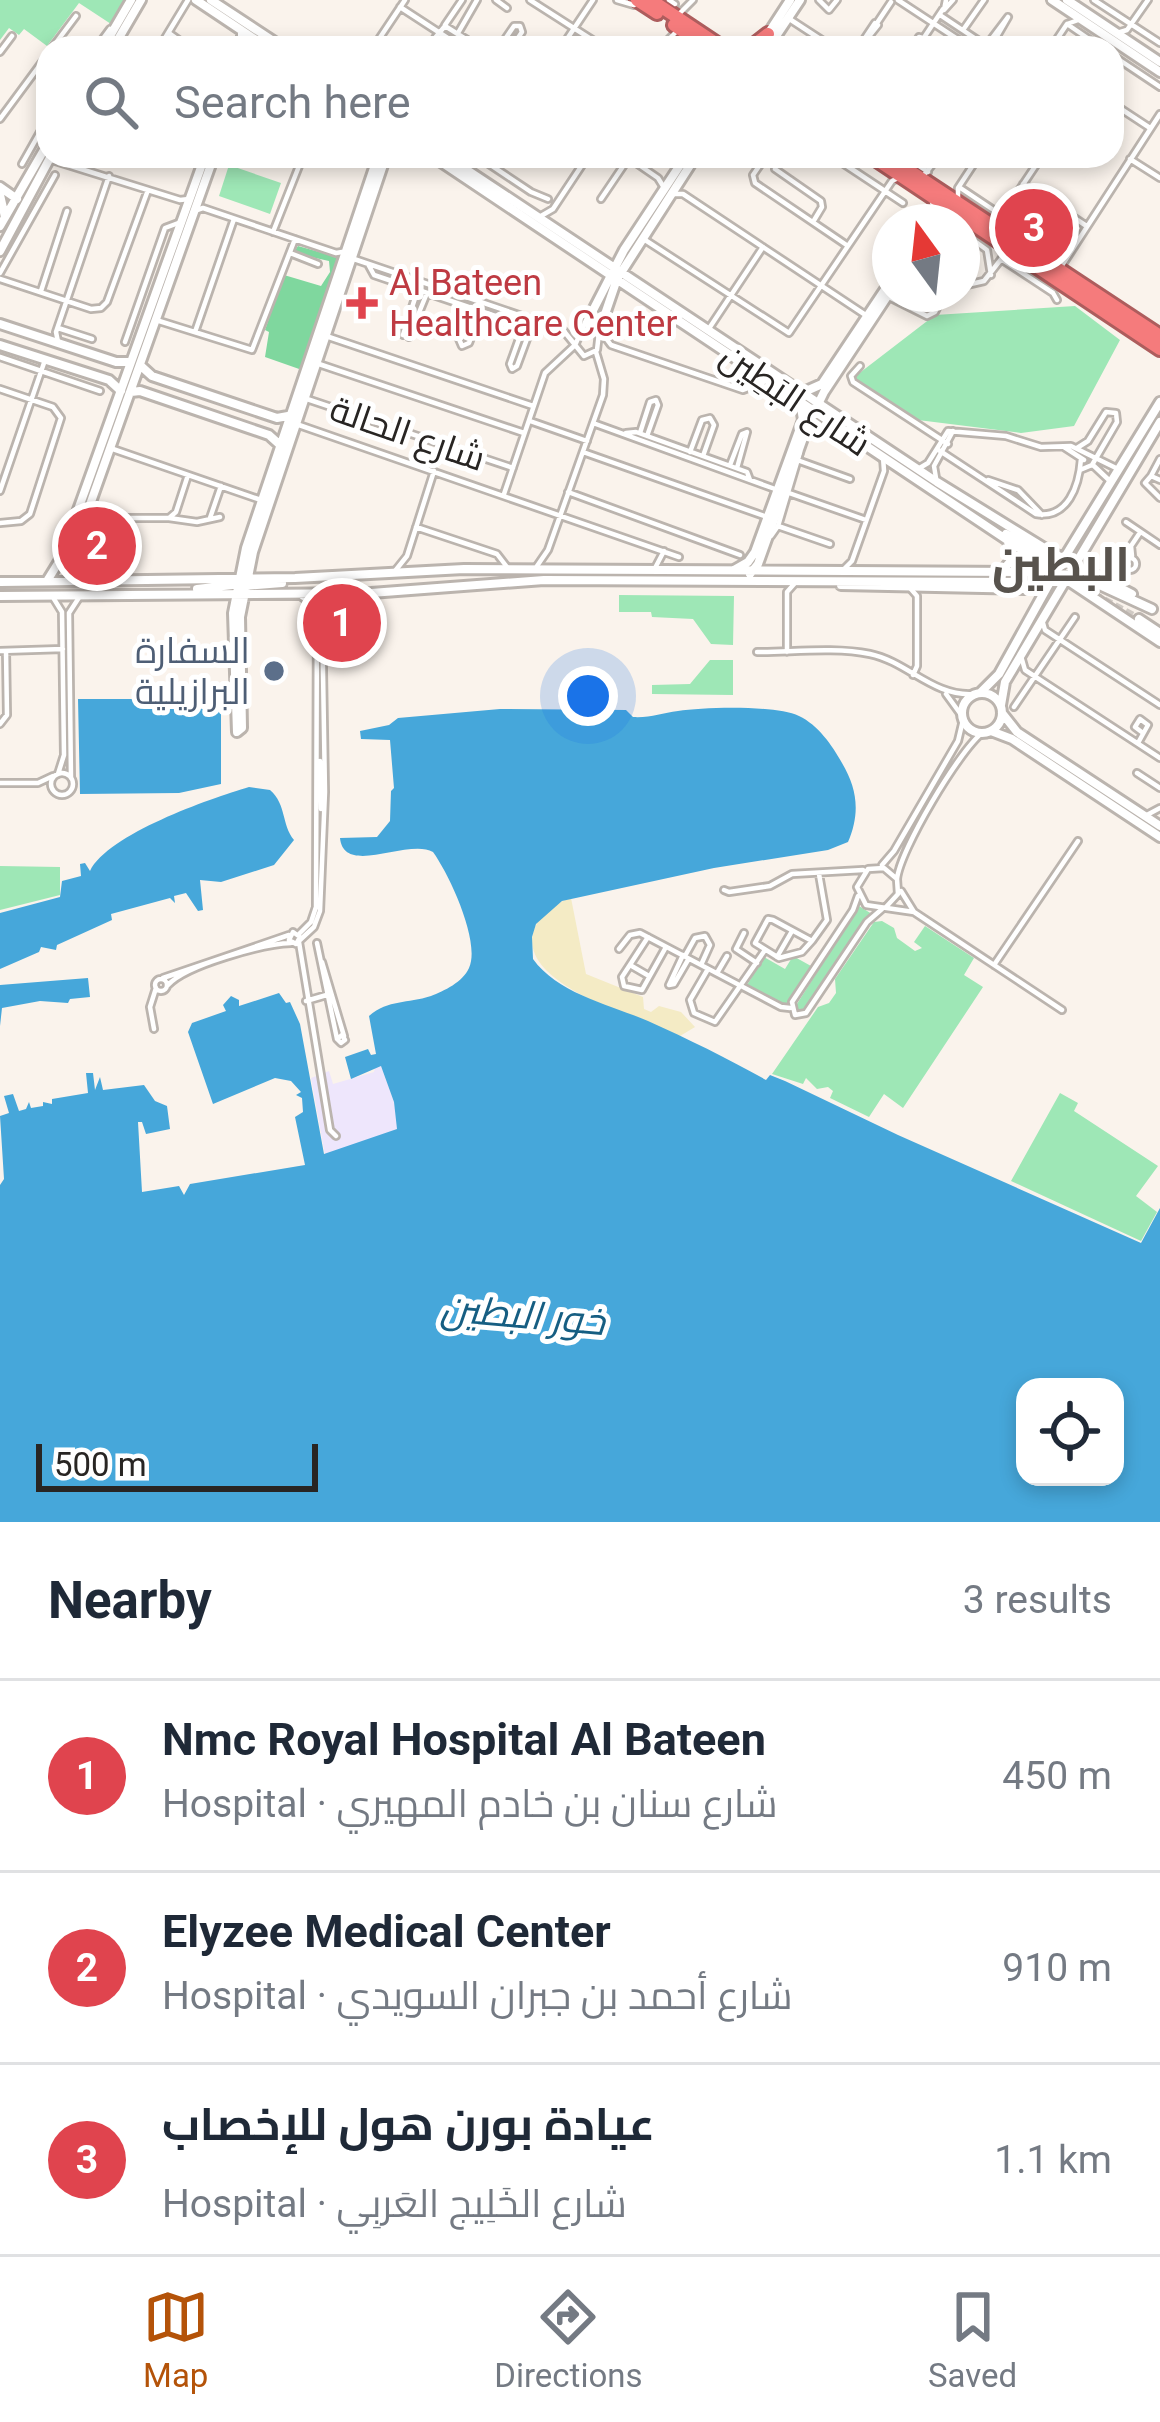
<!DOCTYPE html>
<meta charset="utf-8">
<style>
body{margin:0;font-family:Roboto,Cairo,sans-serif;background:#f6f6f7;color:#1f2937}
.controls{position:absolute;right:36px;bottom:36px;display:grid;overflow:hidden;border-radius:24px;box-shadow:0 6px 18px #0003}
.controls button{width:108px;height:108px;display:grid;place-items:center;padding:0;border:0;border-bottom:3px solid #e0e1e3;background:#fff;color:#1f2937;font:60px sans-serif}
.compass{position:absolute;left:872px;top:204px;width:108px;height:108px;border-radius:50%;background:#fff;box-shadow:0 6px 18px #0003;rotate:345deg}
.scale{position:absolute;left:36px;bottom:30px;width:282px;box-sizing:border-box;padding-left:12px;border:6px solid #282523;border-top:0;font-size:33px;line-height:42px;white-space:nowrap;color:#282523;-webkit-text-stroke:9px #fff;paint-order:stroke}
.you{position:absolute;left:588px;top:696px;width:42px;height:42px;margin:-30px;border:9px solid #fff;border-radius:50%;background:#1a73e8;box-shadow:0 0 0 18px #1a73e833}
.badge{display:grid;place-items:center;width:78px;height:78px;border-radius:50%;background:#b45309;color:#fff;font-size:39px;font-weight:700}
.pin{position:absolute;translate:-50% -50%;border:6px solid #fff;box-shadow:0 3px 12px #0006}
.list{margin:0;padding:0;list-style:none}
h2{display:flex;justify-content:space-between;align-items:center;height:156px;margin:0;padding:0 48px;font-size:51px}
h2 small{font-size:39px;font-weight:400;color:#747a83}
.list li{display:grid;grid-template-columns:78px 1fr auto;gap:36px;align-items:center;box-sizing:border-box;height:192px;padding:0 48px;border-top:3px solid #e0e1e3}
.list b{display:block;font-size:45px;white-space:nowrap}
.list p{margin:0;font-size:39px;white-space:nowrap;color:#747a83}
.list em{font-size:39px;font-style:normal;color:#747a83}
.icon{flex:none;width:66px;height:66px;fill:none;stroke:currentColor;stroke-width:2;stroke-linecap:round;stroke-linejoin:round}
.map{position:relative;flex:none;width:1160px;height:1522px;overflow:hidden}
.search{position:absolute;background:#fff;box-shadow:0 6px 18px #0003;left:36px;right:36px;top:36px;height:132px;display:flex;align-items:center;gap:30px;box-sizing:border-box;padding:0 42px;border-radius:36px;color:#747a83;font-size:45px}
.sheet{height:732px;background:#fff}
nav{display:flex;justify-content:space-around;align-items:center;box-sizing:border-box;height:168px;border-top:3px solid #e0e1e3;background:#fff;font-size:33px;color:#747a83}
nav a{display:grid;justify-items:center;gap:6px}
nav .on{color:#b45309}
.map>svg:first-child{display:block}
</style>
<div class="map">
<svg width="1160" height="1522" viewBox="0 0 1160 1522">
<rect width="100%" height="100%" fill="#faf3ec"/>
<path fill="#eee6fc" d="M381 1066 394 1102 398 1129 325 1155 311 1078 329 1071 333 1084 374 1072 375 1067Z"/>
<path fill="#9ee7b6" d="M0 0H125L111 24 79 3 47 46 24 29 19 35 9 28 0 40Z
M229 165 281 183 270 214 219 196Z
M1075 306 1120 340 1074 426 1021 433 918 420 853 378 935 315Z
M619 595 734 596 733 645 711 644 693 619 652 617 651 612H619Z
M710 660H733V695L652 694V685L690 684Z
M0 866 60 867V895L0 910Z
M859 906 872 914 807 1011 796 1012 795 1007Z
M882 921 894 928 897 938 915 951 922 948 914 942 925 926 974 958 964 975 983 987 903 1108 884 1094 869 1117 830 1098 833 1091 828 1087 817 1089 806 1078 803 1084 772 1074 818 1007 829 1003 836 993 835 979 874 922Z
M793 956 811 966 786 1008 747 985 764 957 785 969Z
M1060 1093 1078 1103 1074 1111 1158 1166 1136 1196 1157 1212 1141 1241 1011 1181Z"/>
<path fill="#7fd79e" d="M298 246 337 257 339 263 302 370 265 357 269 332 265 330 284 275 321 286 330 272 329 261 293 253Z"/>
<path fill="#f4ebc5" d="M571 898 586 974 643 997 644 1009 651 1012 659 1006 681 1012 695 1027 680 1036C641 1018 511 984 535 927 542 912 555 903 571 898Z"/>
<path fill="#46a7da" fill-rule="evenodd" d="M78 699H221V784L179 793 80 794Z
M500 709 626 710 633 717C650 718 662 713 678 711 705 707 775 705 799 716 818 725 832 745 842 763 858 790 860 814 848 842L828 850 714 868 562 901 536 924 532 937 533 959C558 994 611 1005 648 1021 688 1039 729 1059 766 1080L770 1075 785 1081 898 1135 1141 1243 1160 1208V1522H0V1185L4 1179 0 1116 9 1113 4 1096 13 1094 19 1111 26 1109 29 1102 31 1108 43 1106V1102L52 1104V1099L88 1093 86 1073H93L95 1090 100 1077 103 1090 144 1085 155 1101 167 1106 170 1129 146 1134 142 1122H138L142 1192 179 1186 184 1195 190 1184 305 1165 295 1117 303 1112 302 1098 296 1095 301 1092 291 1081 275 1078 213 1104 188 1032 192 1023 226 1011 223 1005 231 996 239 1000V1006L279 993 286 1003 290 1002 300 1024 324 1154 397 1129 394 1102 381 1066 351 1079 345 1057 368 1049 371 1055 376 1054 369 1016C389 999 407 1004 431 996 444 991 463 982 469 968 481 942 449 874 433 852 408 838 344 877 340 838L377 837 390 821 391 791 394 788 390 740 361 739 360 731 389 725 398 718ZM1025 1387H1115V1477H1025Z
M249 787 270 790C287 805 281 824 294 840L274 865 221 882 200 880 203 910 198 911 186 893 174 896 175 903 170 898 111 914 112 920 57 945 56 950 41 947 39 952 0 969V913L60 897 62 881 81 876 80 864 85 863 90 871C108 834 209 799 249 787Z
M88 978 90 997 70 999 68 1003 40 1001 2 1008 0 1026V985Z"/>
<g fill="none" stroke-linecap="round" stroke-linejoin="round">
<path stroke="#d0cac4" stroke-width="8" stroke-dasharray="8 4" stroke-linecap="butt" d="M1083 589 1139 619"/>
<defs>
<path id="street" d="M496 0 507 8
M530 0 605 48
M617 0 634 5
M669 0 675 4
M819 0 829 10 837 0
M898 0 971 48
M946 0 944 10 953 0
M1094 0 1160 43
M400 7 463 48
M679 14 693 0
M940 15 985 45
M788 18 834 48
M875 23 878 25 866 40 865 38Z
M877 23 891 2
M1067 24 1102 48
M445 25 462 0
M963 30 984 0
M169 33 190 48
M458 33 477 0
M1117 33 1127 30 1148 0
M925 36 943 9
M919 37 926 39 921 48
M986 46 1008 17 990 48
M52 48 76 16
M96 48 110 29
M159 48 188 0
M373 48 405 0
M428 48 435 38
M446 48 435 38 445 26 480 48
M499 48 514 26H520L522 32 511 48
M561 48 593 0
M660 48 677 31
M912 48 919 37
M951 48 954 45
M1051 48 1067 24 1081 19
M0 52 12 36
M1112 55 1160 87
M1112 103 1150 128
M0 119 48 54
M169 156 181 160
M477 156 531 192 548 199
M541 156 546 161 553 156
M626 156 658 178 663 186
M766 156 753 175 755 183 848 246
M832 156 903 203
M904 156 928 172
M1130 159 1160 178
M52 160 180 200 189 199
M22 164 48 118
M922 168 930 156
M775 169 821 201 822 207 813 222
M924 175 939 156
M1023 184 1085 225
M959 187 1064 257
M675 194H683L867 316
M601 199 628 159
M958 199V188L979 156
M194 211 203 208 336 253 342 252
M541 216 553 209 588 156
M1002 216 1042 156
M273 232 303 156
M962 232 987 250 991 275
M642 238 789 333 892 181 898 178
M290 253 318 264
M354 259 563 330 584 356 597 350 600 324 585 323 576 343
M1001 259 1053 293 1057 300
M368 264 374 275 540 331 552 327
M1061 267 1160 114
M0 273 55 175
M0 279 91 309 101 308 107 302 148 190
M962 286 984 281 1002 258
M41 291 67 211
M906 294 928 309 936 307
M889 297 927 316 935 312 944 294
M471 307 459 339 462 346 469 343 481 311
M156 320 252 350 295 239
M524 325 510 364 512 369 517 366 531 328
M58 328 92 339
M708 330 763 247
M195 332 234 219
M602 333 611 345 743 390 766 381
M403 335 418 289
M329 337 533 406
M409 337 427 293
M58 342 56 332 109 176
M125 342 165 228 181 222
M0 357 100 391
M316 363 524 433
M860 366 851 376 853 382 948 444
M0 389 53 407 61 418 30 514 21 521 0 523
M307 399 513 468
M530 421 587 441
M593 423 775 489
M299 425 679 557
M626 433 636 432 747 472 750 480
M640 433 650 402 656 400 658 405 647 436
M1064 447 1084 460
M110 448 261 500
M1077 448 1088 441 1106 412 1116 413 1117 422 1092 465 1080 470
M937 449 1036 514C1068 519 1079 486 1081 459
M583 452 767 517
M690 452 702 420 710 418 714 425 703 456
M800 461 850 479
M730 465 742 434 747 432 737 468
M1094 466 1111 482
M918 469 928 463 948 431 1006 436 1041 447 1071 446 1118 469
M1151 476 1160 459
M936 478 934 466 953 431
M988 480 1018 490 1042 515
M1160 480 1151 476 1145 483 1160 498
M0 491 45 360
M568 492 740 555
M789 493 866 520
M504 494 545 373 574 346
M85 518H169L176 512 188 475
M169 518 197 522 220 517
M210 518 221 486
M1126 522 1160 545
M778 526 830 544
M416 527 497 554 507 567
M771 536 778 526 800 452
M1132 556 1131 546 1139 534
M1124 564a6 6 0 1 1 12 0a6 6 0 1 1-12 0Z
M537 566 548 550 603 395 604 379 596 352
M845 568 852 561 884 471 883 457
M654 570 664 551
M395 571 407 556 434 471
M910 588 917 596V666L913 675
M54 599 62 612 64 755 58 774
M1043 623 1045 630 1160 705
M0 651 63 649
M757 652C793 652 835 647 870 654 908 662 933 697 974 694
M787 652V592L795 583
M1021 656 1025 670 1160 758
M946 694 962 716
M1014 707 1075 617
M0 724 7 715 6 651
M1138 743 1148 725 1140 719 1135 727 1143 733
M320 761 321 809
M1137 773 1160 788
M51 784a11 11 0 1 1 22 0a11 11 0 1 1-22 0Z
M71 778 69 613 80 596
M0 783H38L53 776
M1145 816 1160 808
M882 865 894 851 958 741 963 720
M897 879C900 850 959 751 982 733
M724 890 729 892 770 886 792 874 863 870
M901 891 914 912
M858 896 853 910 792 1002 795 1015 806 1013 867 922 882 909
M886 907 898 894 897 879 884 868 868 869 857 887 866 905 914 912 1062 1010
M768 919 773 920 812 941 802 952 779 958 755 943Z
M293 932 300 937 296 944 289 940Z
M744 933 736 949 757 963
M299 934 311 922 316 907 317 594
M648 937 622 977 624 986 642 990 666 947
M300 940 314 927 320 911 325 792 322 610 330 594
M812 941 827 920 819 874
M299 942 330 1130 336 1136
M317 943 337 1039
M619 949 630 935 640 933 781 1007 790 1008
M683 955 669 985 674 984 688 960
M685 956 695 938 705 936 710 945 701 965
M777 957 792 931
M322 962 344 1036
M630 965 649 976
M994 965 1078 841
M708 969 690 1000 694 1013 715 1022 765 950
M717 973 727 956
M163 978 289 935
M155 985a6 6 0 1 1 12 0a6 6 0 1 1-12 0Z
M168 985C186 965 263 944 291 943
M306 1001 330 994
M154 1029 150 1007 156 988
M342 1035 345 1040 341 1043 337 1039Z"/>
<path id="secondary" d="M196 0 268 48
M211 0 284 48
M1052 0 1160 72
M1067 0 1160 62
M242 32V48
M766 37 790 0
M103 48 131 0
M113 48 141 0
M768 48 800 0
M378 156 246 548 233 613 237 732 242 728 240 617 253 552 386 156
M432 156 1160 642
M446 156 937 482 1049 551 1132 594
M0 187 17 199
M0 195 5 217
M930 222 936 211 933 198
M937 222 952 210
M0 226 48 143
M0 251 51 156
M587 322 624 250 686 156
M0 324 116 362H130
M601 326 617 279 696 156
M0 345 109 380 121 391
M141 366 152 376 277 418 288 416
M131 392 140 391 269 435 279 444
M804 392 822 384 890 282
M1006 534 1061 565
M1075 565 1160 422
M1004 569 1014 557 1008 542
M734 570 748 562 755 552 803 420 800 401
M750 574 758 564 807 427 824 392 890 292
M76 579 70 569 71 558 214 156
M47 581 60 560 205 156
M0 582 295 578 464 569 1039 572 1091 581 1152 609
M841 585 1024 589 1047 583
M244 586 282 583
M197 589 241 584
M301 594 317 606
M0 596 371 593 544 580 1022 582
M1139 619 1160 633
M962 713a20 20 0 1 1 40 0a20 20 0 1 1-40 0Z
M980 693 999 674 1055 573 1160 402
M1001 705 1005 682 1067 578
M1002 713 1017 732 1160 826
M991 731 1012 739 1160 837"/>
<path id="highway" d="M637 0 657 13
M651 0 723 48
M674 25 708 48
M750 48 768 34
M871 156 1160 349
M887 156 1160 336"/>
</defs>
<use href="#street" stroke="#bbb4ae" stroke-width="10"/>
<use href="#secondary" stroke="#bbb4ae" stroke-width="14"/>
<use href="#highway" stroke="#ad5d5d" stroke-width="18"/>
<use href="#street" stroke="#fff" stroke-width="4.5"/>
<use href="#secondary" stroke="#fff" stroke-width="8"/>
<use href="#highway" stroke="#f57b7c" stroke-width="12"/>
</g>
<path fill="#e0444e" stroke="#fff" stroke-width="4.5" d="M356 285h12v12h12v12h-12v12h-12v-12h-12v-12h12z"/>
<circle fill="#5c6f8a" stroke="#fff" stroke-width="4.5" cx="274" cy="671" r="12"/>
<g text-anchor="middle" stroke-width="10" stroke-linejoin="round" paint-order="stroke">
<g font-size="36" fill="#be3a42" stroke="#fff" text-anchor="start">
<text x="389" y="295">Al Bateen<tspan x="389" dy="41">Healthcare Center</tspan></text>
</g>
<g font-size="36" fill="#282523" stroke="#fff">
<text transform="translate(796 399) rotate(34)" y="13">شارع البَطِين</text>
<text transform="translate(408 433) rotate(19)" y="13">شارع الحالة</text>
</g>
<g font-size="36" fill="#4e5e75" stroke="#fff" text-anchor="end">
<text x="250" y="663">السفارة<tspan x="250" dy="41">البرازيلية</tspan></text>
</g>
<g font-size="39" font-style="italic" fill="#165e82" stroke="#fff">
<text transform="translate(523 1314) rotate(5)" y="14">خور البطين</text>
</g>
<g font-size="48" font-weight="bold" fill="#58534d" stroke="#fff">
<text x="1061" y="581">البطين</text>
</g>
</g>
</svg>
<div class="controls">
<button><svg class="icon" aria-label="locate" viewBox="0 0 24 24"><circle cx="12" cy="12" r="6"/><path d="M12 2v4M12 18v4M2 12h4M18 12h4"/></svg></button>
</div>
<svg class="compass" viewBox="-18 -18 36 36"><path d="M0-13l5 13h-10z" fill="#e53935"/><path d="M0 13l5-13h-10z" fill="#747a83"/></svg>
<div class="scale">500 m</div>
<div class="you"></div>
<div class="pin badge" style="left:342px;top:623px;background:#e0444e">1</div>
<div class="pin badge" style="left:97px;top:546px;background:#e0444e">2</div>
<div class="pin badge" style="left:1034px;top:228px;background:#e0444e">3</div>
<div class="search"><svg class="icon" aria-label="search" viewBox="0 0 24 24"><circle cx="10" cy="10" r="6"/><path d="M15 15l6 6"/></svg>Search here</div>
</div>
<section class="sheet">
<h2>Nearby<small>3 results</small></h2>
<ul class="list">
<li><span class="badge" style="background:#e0444e">1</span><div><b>Nmc Royal Hospital Al Bateen</b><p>Hospital · شارع سنان بن خادم المهيري</p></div><em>450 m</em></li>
<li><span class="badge" style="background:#e0444e">2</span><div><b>Elyzee Medical Center</b><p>Hospital · شارع أحمد بن جبران السويدي</p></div><em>910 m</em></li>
<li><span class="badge" style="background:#e0444e">3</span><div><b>عيادة بورن هول للإخصاب</b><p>Hospital · شارع الخَلِيج العَربِي</p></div><em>1.1 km</em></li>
</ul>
</section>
<nav>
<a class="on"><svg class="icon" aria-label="map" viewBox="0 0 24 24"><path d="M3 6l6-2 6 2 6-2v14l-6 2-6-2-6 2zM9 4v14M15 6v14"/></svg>Map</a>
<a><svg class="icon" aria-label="directions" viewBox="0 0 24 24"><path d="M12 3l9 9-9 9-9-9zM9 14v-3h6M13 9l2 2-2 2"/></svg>Directions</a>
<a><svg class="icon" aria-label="saved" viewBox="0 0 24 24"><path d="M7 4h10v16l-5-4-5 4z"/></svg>Saved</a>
</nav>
